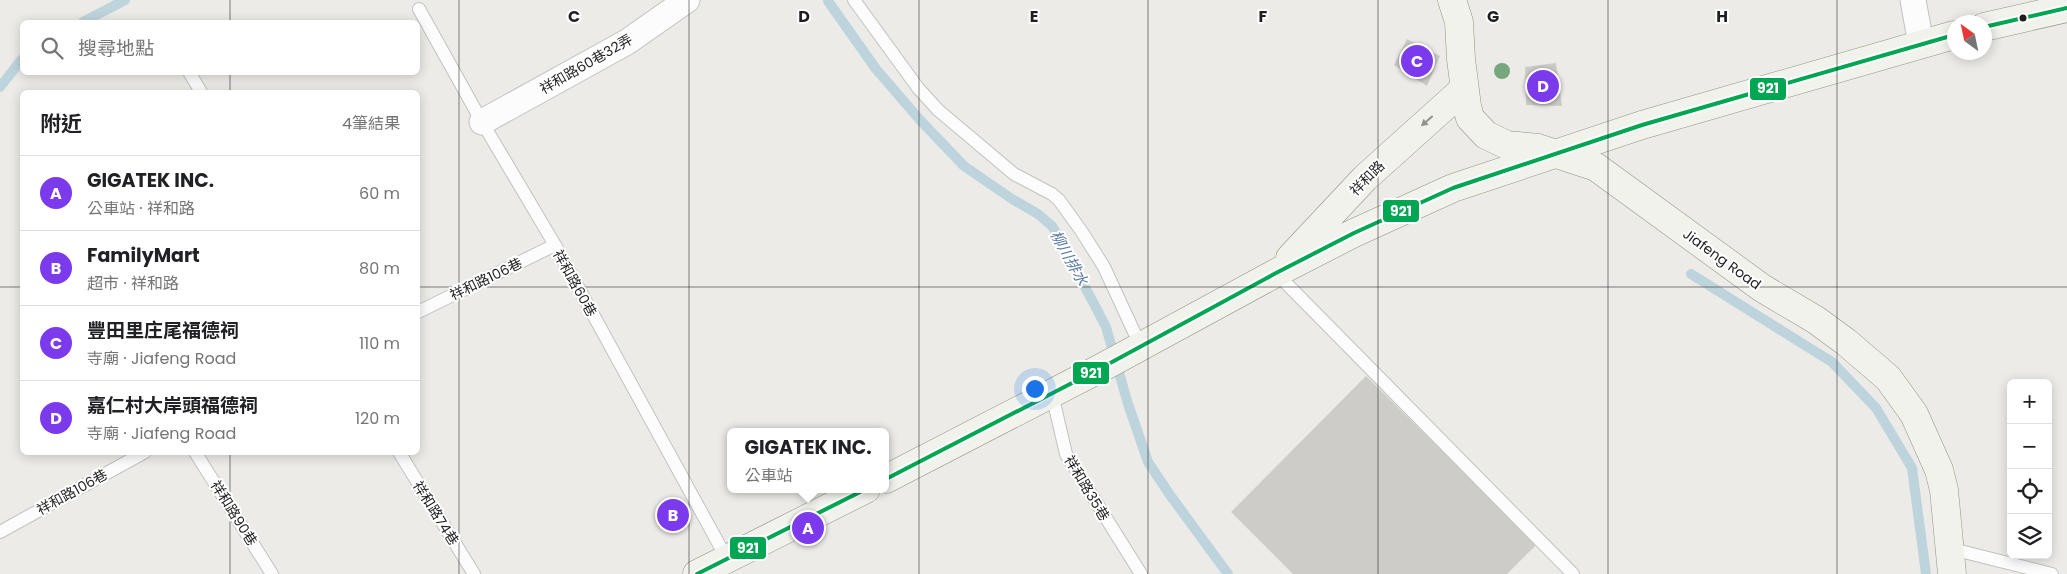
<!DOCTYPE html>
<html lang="zh-TW">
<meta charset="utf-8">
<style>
body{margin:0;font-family:Poppins,"Noto Sans TC",sans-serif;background:#f6f6f6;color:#202124}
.controls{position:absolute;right:15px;bottom:15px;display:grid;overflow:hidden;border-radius:8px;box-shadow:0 2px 12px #0003}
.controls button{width:45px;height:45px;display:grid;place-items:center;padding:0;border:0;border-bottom:1px solid #e0e0e0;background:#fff;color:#202124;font:25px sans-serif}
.compass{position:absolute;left:1947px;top:15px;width:45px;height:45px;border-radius:50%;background:#fff;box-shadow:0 2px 12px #0003;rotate:327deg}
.you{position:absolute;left:1034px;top:388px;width:18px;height:18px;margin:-12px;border:4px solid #fff;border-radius:50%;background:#1a73e8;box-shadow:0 0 0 8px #1a73e833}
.badge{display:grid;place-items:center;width:32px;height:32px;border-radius:50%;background:#7c3aed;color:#fff;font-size:16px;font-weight:700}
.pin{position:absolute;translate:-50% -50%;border:2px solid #fff;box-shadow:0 1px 5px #0006}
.popup{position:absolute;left:727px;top:428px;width:162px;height:65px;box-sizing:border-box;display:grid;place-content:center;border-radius:8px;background:#fff;filter:drop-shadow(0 1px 4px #0005);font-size:16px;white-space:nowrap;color:#757577}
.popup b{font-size:19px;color:#202124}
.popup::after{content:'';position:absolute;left:50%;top:100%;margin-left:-10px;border:10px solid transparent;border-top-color:#fff}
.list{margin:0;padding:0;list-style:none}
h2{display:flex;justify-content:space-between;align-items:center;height:65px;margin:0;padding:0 20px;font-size:21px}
h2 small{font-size:16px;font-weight:400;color:#757577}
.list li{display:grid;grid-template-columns:32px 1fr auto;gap:15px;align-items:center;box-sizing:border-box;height:75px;padding:0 20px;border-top:1px solid #e0e0e0}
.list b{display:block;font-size:19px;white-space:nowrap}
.list p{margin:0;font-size:16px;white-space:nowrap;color:#757577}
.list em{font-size:16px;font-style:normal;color:#757577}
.icon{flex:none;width:28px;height:28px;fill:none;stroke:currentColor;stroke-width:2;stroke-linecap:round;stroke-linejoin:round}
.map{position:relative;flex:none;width:2067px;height:574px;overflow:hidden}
.search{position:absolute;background:#fff;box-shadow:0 2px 12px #0003;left:20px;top:20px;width:400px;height:55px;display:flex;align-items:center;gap:12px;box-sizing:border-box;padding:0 18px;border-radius:8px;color:#757577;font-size:19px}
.panel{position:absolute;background:#fff;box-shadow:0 2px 12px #0003;left:20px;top:90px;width:400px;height:365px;border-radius:8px}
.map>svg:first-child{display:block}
</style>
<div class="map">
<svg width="2067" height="574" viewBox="0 0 2067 574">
<rect width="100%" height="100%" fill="#ecebe8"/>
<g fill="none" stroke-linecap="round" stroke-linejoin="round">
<path stroke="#bed4dc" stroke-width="10" d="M828 1 876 69 920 120 964 166 1012 199 1038 214 1052 226 1061 241 1106 327 1128 404 1148 462 1170 495 1228 574
M83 22 125 0
M0 87 22 59
M1691 274 1832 362 1876 408 1912 468 1926 574"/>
</g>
<path fill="#cdccc9" d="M1407 39 1440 56 1427 86 1394 65Z
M1556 63 1562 106 1526 105 1525 67Z
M1366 376 1537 544 1507 574H1293L1231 512Z"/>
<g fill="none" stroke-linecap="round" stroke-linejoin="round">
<defs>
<path id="lane" d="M854 0 918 88 938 110 1014 174 1052 194 1059 200 1082 232 1104 267 1141 347
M419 9 482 122 555 245 727 559
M189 72 201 92
M1276 273 1573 574
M418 312 555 245
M1052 394 1066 454 1141 574
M195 452 272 574
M399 452 474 574
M0 532 145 452
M1948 548 2052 574"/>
<path id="street" d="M1913 0 1921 44
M482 122 627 42 687 0"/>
<path id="secondary" d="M1452 0 1459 22 1461 59 1467 106 1470 118 1486 135 1507 145 1538 148 1596 167 1762 288 1816 320 1846 342 1888 378 1914 414 1939 470 1944 490 1952 574
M1984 27 2067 8
M1290 258 1365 178 1464 89
M886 479 1101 368 1276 273 1354 233 1453 188 1642 125 1954 35
M697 574 866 489"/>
</defs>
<use href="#lane" stroke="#c2c2c0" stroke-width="14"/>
<use href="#street" stroke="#c2c2c0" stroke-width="27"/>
<use href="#secondary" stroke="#929482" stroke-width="29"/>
<use href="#lane" stroke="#fcfcfc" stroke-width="12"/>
<use href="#street" stroke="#fcfcfc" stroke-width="25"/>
<use href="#secondary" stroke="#f1f2eb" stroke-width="28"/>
<defs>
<path id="bus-1" d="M1984 27 2067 8
M886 479 1101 368 1276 273 1354 233 1453 188 1642 125 1954 35
M697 574 866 489"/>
</defs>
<use href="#bus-1" stroke="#fff" stroke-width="8"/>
<use href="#bus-1" stroke="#00a651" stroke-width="4"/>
</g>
<circle fill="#77a87d" cx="1502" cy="71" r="8"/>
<defs><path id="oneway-solid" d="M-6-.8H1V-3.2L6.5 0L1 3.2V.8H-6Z" transform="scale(1.25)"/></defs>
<use fill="#92938f" href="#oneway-solid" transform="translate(1427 121) rotate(139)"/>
<path fill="none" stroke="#1f1f1f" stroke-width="1" stroke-opacity="0.55" d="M230 0V22M459 0V574M689 0V574M919 0V574M1148 0V574M1378 0V574M1608 0V574M1837 0V574M230 72V92M0 287H22M418 287H2067M230 452V574"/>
<circle fill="#1f1f1f" stroke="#fff" stroke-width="2" cx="2023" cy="18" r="4.5"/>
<g text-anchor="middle" stroke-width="4" stroke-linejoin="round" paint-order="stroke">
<g font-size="14" fill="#1f1f1f" stroke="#fff">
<text transform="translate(586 64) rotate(-30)" y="5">祥和路60巷32弄</text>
<text transform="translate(1367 178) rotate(-45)" y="5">祥和路</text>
<text transform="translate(1722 259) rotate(36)" y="5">Jiafeng Road</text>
<text transform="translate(486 279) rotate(-26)" y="5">祥和路106巷</text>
<text transform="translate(575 283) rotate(61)" y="5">祥和路60巷</text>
<text transform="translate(1087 488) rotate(59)" y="5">祥和路35巷</text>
<text transform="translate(72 492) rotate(-29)" y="5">祥和路106巷</text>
<text transform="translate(234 513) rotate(58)" y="5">祥和路90巷</text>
<text transform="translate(436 513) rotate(58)" y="5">祥和路74巷</text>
</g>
<g font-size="15" font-style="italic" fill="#5577a4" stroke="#fff">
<text transform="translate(1069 258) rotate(61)" y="5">柳川排水</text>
</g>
</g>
<g font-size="16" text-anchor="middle" font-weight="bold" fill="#1f1f1f" stroke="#fff" stroke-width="4" stroke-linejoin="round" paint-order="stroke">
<text x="574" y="22">C</text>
<text x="804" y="22">D</text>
<text x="1034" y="22">E</text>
<text x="1263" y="22">F</text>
<text x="1493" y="22">G</text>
<text x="1722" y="22">H</text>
</g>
<g stroke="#fff" stroke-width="2">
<rect x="1749" y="77" width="38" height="24" rx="5" fill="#00a651"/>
<rect x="1382" y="199" width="38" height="24" rx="5" fill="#00a651"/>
<rect x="1072" y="361" width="38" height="24" rx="5" fill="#00a651"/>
<rect x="729" y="536" width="38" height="24" rx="5" fill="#00a651"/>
</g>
<g font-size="14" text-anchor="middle" font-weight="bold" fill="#fff">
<text x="1768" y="93">921</text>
<text x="1401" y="216">921</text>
<text x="1091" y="378">921</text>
<text x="748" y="553">921</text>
</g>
</svg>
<div class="controls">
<button>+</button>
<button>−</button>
<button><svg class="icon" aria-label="locate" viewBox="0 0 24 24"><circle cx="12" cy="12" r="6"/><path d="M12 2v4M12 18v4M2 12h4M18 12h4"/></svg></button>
<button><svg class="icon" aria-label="layers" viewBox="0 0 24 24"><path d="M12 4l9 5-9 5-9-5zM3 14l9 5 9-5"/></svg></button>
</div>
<svg class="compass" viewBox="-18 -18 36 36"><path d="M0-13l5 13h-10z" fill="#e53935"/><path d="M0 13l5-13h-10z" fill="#757577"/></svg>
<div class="you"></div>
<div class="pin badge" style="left:808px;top:528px">A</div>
<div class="popup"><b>GIGATEK INC.</b>公車站</div>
<div class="pin badge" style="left:673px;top:515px">B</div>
<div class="pin badge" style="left:1417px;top:61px">C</div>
<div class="pin badge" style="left:1543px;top:86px">D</div>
<div class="search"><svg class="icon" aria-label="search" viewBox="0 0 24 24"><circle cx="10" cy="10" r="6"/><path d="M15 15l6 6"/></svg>搜尋地點</div>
<section class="panel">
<h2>附近<small>4筆結果</small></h2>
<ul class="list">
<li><span class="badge">A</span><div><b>GIGATEK INC.</b><p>公車站 · 祥和路</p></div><em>60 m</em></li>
<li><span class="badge">B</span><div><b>FamilyMart</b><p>超市 · 祥和路</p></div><em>80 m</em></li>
<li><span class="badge">C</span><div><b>豐田里庄尾福德祠</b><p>寺廟 · Jiafeng Road</p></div><em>110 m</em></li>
<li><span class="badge">D</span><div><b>嘉仁村大岸頭福德祠</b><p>寺廟 · Jiafeng Road</p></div><em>120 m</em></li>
</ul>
</section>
</div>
